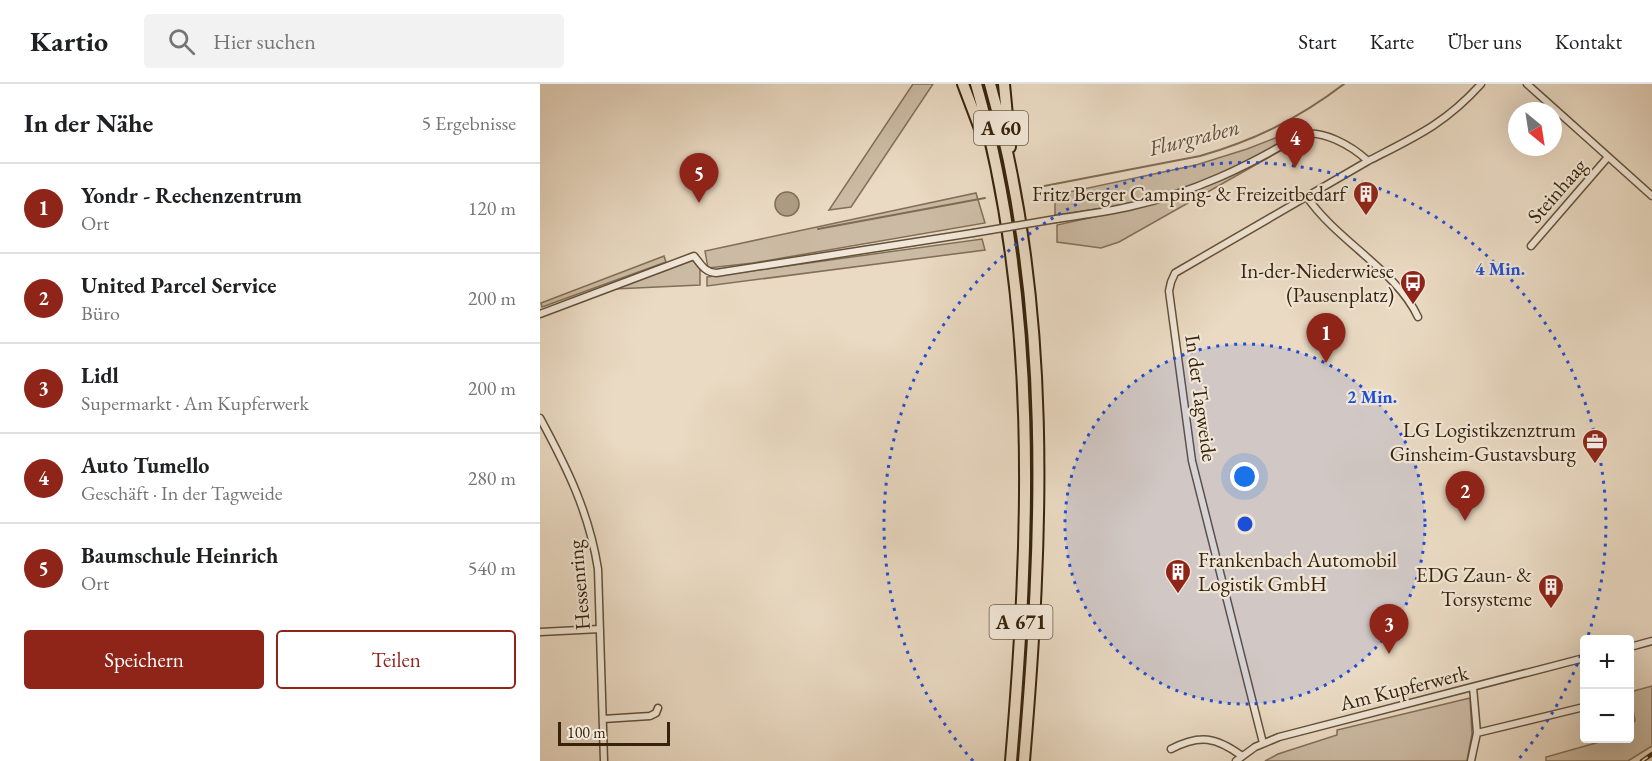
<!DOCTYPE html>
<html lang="de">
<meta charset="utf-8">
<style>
body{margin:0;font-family:"EB Garamond",serif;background:#f2f2f2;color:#202124}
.controls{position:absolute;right:18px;bottom:18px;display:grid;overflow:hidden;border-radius:6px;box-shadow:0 6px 24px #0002}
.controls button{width:54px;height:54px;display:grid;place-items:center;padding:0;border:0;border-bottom:2px solid #e0e0e0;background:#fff;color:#202124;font:30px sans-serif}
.compass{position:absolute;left:968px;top:18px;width:54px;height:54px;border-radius:50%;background:#fff;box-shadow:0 6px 24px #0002;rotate:150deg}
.scale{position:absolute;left:18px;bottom:15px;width:112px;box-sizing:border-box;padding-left:6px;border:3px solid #37230b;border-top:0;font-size:16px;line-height:21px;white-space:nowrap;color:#37230b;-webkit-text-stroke:4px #f1e7d8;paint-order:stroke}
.you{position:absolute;left:705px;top:393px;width:21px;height:21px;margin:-15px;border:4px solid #fff;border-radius:50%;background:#1a73e8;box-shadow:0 0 0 9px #1a73e833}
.badge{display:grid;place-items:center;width:39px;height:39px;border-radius:50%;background:#8f2418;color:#fff;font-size:20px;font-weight:700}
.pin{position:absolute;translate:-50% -50px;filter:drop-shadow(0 2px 3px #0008)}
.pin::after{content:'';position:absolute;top:32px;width:21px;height:18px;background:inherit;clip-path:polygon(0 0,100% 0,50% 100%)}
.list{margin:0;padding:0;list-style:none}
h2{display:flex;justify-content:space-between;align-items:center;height:78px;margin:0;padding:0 24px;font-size:26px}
h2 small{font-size:20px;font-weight:400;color:#757577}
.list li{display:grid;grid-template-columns:39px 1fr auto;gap:18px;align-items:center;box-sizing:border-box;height:90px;padding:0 24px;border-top:2px solid #e0e0e0}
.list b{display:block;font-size:22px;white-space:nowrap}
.list p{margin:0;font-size:20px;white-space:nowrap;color:#757577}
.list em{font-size:20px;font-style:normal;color:#757577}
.actions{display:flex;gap:12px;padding:18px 24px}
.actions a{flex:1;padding:14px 0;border:2px solid #8f2418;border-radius:6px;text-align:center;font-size:21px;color:#8f2418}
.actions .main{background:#8f2418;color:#fff}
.icon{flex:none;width:33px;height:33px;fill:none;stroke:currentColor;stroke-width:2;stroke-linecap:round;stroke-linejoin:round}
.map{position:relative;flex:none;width:1112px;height:677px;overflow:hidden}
header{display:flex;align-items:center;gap:36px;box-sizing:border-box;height:84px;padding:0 30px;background:#fff;border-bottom:2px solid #e0e0e0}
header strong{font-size:28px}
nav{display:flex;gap:33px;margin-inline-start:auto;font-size:21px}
.search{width:420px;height:54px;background:#f2f2f2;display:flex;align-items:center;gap:15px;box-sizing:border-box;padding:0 21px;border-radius:6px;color:#757577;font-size:22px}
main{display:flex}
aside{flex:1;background:#fff}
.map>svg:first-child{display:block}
</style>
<header>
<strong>Kartio</strong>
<div class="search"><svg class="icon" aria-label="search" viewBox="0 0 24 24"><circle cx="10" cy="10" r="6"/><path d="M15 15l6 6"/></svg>Hier suchen</div>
<nav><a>Start</a><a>Karte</a><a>Über uns</a><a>Kontakt</a></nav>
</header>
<main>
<aside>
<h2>In der Nähe<small>5 Ergebnisse</small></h2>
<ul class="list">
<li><span class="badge">1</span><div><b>Yondr - Rechenzentrum</b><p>Ort</p></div><em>120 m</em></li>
<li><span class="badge">2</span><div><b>United Parcel Service</b><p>Büro</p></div><em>200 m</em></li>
<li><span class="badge">3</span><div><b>Lidl</b><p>Supermarkt · Am Kupferwerk</p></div><em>200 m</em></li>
<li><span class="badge">4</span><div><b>Auto Tumello</b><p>Geschäft · In der Tagweide</p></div><em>280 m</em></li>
<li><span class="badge">5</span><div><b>Baumschule Heinrich</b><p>Ort</p></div><em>540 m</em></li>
</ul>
<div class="actions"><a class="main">Speichern</a><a>Teilen</a></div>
</aside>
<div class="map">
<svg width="1112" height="677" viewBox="0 0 1112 677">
<rect width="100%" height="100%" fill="#eadac3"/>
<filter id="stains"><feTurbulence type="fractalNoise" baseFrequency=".00333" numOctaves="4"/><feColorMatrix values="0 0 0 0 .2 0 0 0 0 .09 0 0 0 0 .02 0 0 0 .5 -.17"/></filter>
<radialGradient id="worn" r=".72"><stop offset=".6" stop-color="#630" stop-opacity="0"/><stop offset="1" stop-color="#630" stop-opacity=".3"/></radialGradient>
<path fill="#ccbba4" stroke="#826f58" stroke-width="1.5" d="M373 0H393L311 123 289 126Z
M748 49 750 53C701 83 649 107 593 119 567 124 541 127 515 131V111L656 81 707 65Z
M765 53 579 158 561 164 517 158V141L612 120 686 94Z
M436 109 445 139 213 179 168 184 165 167Z
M442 155 445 166 167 202V193Z
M124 172 126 178 2 223 1 219Z
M153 176 160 185V201L74 205Z
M1112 602V662L1088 677H1006V673L1070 655 1090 654V641L1095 637 1090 608Z
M930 614 932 650 927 677H725L738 670 797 651V646Z"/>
<path fill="#ad9c84" stroke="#7e6c54" stroke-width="1.5" d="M235 120a12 12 0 1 1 24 0a12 12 0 1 1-24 0Z"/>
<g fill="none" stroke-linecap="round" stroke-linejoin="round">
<path stroke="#7e6c54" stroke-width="2" d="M499 103 660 72C715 56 758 35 804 0
M278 145 445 114"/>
<defs>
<path id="minor" d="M987 0 1112 112
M751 46 760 51
M767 113C797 157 857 187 878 233
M516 135C541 131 567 128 592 122 653 109 708 82 760 51 781 44 812 62 828 77 875 53 905 40 941 0
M991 162 1068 73
M0 230 154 172C161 180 164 188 176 189L433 149
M0 334C27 384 49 428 58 485L64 677
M0 548 60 545
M1090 563 1112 557
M933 603 937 649 1044 623
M63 635 110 632 116 629 118 624
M723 659 652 377 629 207 631 198 635 189 828 77
M631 665C660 650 676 653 702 672
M696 677 715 663 739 653 1044 574
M931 677 937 649"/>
<path id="motorway" d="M423 0 442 50
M436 0C499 221 490 450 471 677
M450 0C513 221 503 451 484 677
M464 0 470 63"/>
</defs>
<use href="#minor" stroke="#645139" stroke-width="9"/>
<use href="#motorway" stroke="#37230b" stroke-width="14"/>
<use href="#minor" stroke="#f1e7d8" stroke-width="6"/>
<use href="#motorway" stroke="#eadac3" stroke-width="10"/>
<defs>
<path id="rail" d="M1102 677 1112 670"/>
</defs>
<use href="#rail" stroke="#37230b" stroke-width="4.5"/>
<use href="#rail" stroke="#f1e7d8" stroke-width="2" stroke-dasharray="7" stroke-linecap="butt"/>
<defs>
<path id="minor-bridge" d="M433 149 516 135"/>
</defs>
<use href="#minor-bridge" stroke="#645139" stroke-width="9" stroke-linecap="butt"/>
<use href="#minor-bridge" stroke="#f1e7d8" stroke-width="6"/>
</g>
<circle cx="705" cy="440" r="180" fill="#1d4ed8" fill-opacity=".12"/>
<g fill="none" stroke="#1d4ed8" stroke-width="3" stroke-dasharray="3 6">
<circle cx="705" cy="440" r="180"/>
<path d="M1044 563A361 361 0 0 1 977 677M433 677A361 361 0 1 1 1047 555"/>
</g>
<defs>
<symbol id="building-pin" viewBox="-11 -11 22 30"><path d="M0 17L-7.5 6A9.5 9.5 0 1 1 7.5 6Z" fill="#8f2418" stroke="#f1e7d8"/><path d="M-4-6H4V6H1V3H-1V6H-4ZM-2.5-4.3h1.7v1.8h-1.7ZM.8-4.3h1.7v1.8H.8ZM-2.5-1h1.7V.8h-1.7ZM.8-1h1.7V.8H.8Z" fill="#fff"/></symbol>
<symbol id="bus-pin" viewBox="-11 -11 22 30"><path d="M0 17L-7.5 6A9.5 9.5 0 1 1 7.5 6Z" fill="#8f2418" stroke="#f1e7d8"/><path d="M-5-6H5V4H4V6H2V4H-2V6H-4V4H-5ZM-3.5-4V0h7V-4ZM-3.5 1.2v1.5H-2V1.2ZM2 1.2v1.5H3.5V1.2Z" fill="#fff"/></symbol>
<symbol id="office-pin" viewBox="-11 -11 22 30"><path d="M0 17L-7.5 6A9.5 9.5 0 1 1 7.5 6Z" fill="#8f2418" stroke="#f1e7d8"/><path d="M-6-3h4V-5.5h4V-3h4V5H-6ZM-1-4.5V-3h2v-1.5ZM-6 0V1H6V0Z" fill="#fff"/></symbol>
</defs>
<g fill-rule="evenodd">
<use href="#building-pin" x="811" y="95" width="30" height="40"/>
<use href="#bus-pin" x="858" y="184" width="30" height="40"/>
<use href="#office-pin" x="1040" y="343" width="30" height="40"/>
<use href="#building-pin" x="623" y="473" width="30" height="40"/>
<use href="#building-pin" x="996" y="488" width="30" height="40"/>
</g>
<g text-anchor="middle" stroke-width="4.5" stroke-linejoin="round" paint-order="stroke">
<g fill="#f1e7d8" stroke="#6f5e48" stroke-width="1.5">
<rect x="434" y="27" width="54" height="34" rx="4.5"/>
<rect x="449.5" y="521" width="63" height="34" rx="4.5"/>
</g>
<g font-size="20" font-weight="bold" fill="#37230b">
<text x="461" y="51">A 60</text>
<text x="481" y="545">A 671</text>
</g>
<g font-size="21" fill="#37230b" stroke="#f1e7d8">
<text transform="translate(1017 107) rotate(-49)" y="7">Steinhaag</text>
<text transform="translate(661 314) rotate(82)" y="7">In der Tagweide</text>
<text transform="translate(39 501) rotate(-95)" y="7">Hessenring</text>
<text transform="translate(864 604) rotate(-14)" y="7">Am Kupferwerk</text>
</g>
<g font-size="21" fill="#37230b" stroke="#f1e7d8" text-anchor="end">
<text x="806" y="117">Fritz Berger Camping- &amp; Freizeitbedarf</text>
<text x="854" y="194">In-der-Niederwiese<tspan x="854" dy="24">(Pausenplatz)</tspan></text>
<text x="1036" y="353">LG Logistikzenztrum<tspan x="1036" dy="24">Ginsheim-Gustavsburg</tspan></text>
<text x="658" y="483" text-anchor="start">Frankenbach Automobil<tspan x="658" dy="24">Logistik GmbH</tspan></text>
<text x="992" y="498">EDG Zaun- &amp;<tspan x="992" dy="24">Torsysteme</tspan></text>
</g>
<g font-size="22" font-style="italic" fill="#604d35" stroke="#f1e7d8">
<text transform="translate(654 53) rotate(-14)" y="8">Flurgraben</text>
</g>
</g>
<circle cx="705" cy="440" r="9" fill="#1d4ed8" stroke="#f1e7d8" stroke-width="3"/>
<g font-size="18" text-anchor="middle" font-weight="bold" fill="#1d4ed8" stroke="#f1e7d8" stroke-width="4.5" stroke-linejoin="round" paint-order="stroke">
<text x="960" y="191">4 Min.</text>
<text x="832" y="319">2 Min.</text>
</g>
<rect width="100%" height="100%" filter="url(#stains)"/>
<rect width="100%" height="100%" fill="url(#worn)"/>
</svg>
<div class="controls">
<button>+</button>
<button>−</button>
</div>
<svg class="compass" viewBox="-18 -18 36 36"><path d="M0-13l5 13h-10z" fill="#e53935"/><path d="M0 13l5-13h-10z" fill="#757577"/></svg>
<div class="scale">100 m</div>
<div class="you"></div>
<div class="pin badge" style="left:786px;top:279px">1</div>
<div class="pin badge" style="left:925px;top:437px">2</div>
<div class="pin badge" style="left:849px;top:570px">3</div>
<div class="pin badge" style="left:755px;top:84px">4</div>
<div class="pin badge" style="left:159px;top:119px">5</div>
</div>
</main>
